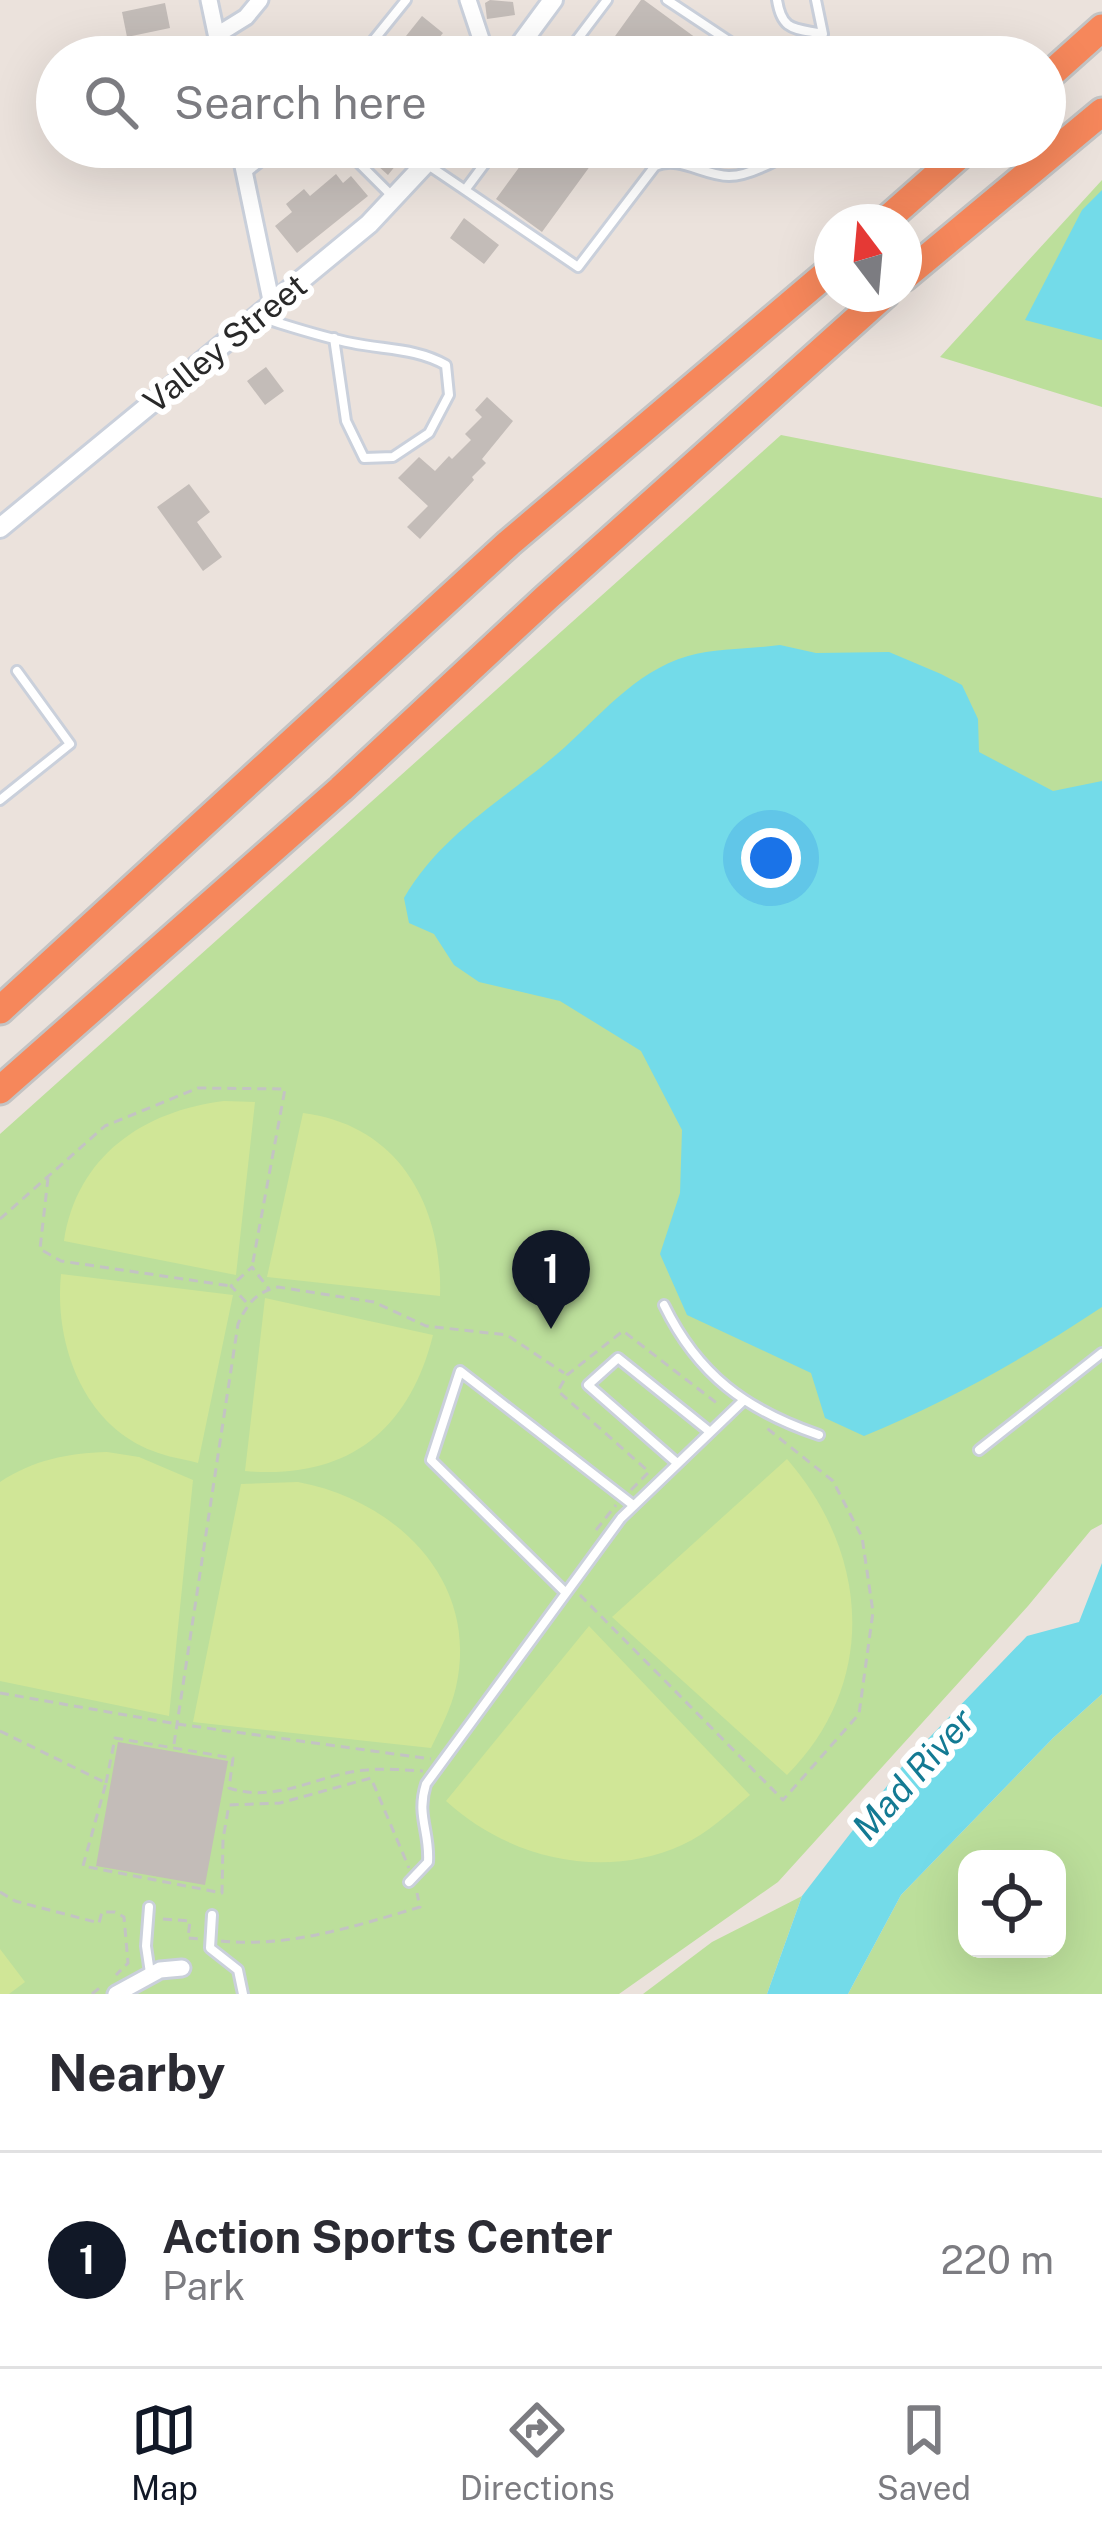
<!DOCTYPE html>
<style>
body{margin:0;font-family:"Public Sans",sans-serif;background:#f2f2f3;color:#2b2b33}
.controls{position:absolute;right:36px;bottom:36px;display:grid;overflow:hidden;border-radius:24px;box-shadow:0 12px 48px #0002}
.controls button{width:108px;height:108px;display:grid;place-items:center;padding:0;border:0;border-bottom:3px solid #e1e1e2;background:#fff;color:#2b2b33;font:60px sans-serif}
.compass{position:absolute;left:814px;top:204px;width:108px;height:108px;border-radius:50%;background:#fff;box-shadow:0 12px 48px #0002;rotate:344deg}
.you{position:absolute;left:771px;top:858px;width:42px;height:42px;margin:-30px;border:9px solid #fff;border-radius:50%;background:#1a73e8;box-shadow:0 0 0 18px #1a73e833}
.badge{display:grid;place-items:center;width:78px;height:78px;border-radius:50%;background:#111827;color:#fff;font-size:39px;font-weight:700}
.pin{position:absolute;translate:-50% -99px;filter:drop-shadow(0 3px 6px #0008)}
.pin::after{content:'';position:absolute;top:63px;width:42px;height:36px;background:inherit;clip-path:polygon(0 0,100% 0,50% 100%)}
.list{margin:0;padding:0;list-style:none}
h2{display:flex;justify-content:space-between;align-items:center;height:156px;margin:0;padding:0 48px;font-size:51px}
h2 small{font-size:39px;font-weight:400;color:#7c7c81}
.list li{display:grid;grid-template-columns:78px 1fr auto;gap:36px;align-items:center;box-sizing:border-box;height:216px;padding:0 48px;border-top:3px solid #e1e1e2}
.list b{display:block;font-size:45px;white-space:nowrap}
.list p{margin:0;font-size:39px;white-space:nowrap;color:#7c7c81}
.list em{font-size:39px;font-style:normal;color:#7c7c81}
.icon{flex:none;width:66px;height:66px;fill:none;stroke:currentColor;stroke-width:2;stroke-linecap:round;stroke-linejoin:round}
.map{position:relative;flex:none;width:1102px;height:1994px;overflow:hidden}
.search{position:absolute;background:#fff;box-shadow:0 12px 48px #0002;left:36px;right:36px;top:36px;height:132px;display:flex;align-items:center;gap:30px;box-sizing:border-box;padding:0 42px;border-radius:66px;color:#7c7c81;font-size:45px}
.sheet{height:372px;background:#fff}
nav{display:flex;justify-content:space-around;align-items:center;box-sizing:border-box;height:168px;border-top:3px solid #e1e1e2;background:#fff;font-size:33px;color:#7c7c81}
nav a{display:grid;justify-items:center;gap:6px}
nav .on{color:#111827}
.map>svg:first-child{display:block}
</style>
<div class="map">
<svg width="1102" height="1994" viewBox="0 0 1102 1994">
<rect width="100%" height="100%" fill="#ebe2dc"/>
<path fill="#bcdf9b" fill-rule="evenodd" d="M1102 180V407L940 357Z
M781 435 1102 498V1524L1091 1530 1028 1606 778 1882 619 1994H0V1134Z
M1102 1694V1994H848L901 1895 1053 1738ZM967 1859H1057V1949H967Z
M802 1896 767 1994H643L712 1942Z"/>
<path fill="#d0e697" d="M224 1101 255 1102 236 1275 64 1241C77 1156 143 1111 224 1101Z
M303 1113C399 1125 443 1206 440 1296L267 1277Z
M61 1274 233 1295 198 1463C184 1459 167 1457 153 1451 83 1425 54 1343 61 1274Z
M265 1298 433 1335C409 1432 346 1480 245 1471Z
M107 1452 139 1457 193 1480 169 1716 0 1681V1482C33 1460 68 1453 107 1452Z
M787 1459C869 1553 879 1683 787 1775L612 1617Z
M298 1482C395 1500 480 1580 456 1687 451 1709 440 1729 431 1748L193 1722 241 1484Z
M589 1626 750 1795C729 1813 708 1833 682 1845 602 1881 508 1858 446 1801Z
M0 1949 25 1982 9 1994H0Z"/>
<path fill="#73dbe9" d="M1102 190V340L1025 320 1082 210Z
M780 645 816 653 889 652 941 674 962 685 978 719 979 752 1053 791 1102 781V1307C1027 1357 947 1402 864 1436L825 1418 811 1373 687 1315 660 1254 680 1193 682 1130 641 1051 560 1001 479 982 454 965 434 934 409 923 404 898C441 834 502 801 557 754 599 718 633 672 688 656 716 648 751 649 780 645Z
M1102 1563V1694L1053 1738 901 1895 848 1994H767L802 1896 904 1764 1027 1636 1079 1622Z"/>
<path fill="#c3bcb8" d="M490 0 513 2 515 15 487 19 485 3Z
M641 0H644L722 57H600Z
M165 3 170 28 127 37 122 12Z
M422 16 443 33 427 53 406 36Z
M357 147H385L400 160 388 175Z
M534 147H604L542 232 496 199Z
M336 174 343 183 351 176 368 196 297 253 275 226 292 212 286 204 304 189 310 196Z
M464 218 499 245 484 264 450 238Z
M266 367 284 391 265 405 247 381Z
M487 397 513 421 482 459 486 463 472 477 474 480 420 539 407 527 428 506 398 478 419 457 435 471 449 456 452 459 471 440 465 434 482 417 475 410Z
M189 484 210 512 197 522 222 557 203 571 157 507Z
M118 1742 228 1761 205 1885 96 1866Z"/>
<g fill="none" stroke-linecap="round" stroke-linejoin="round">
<defs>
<path id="service" d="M667 0 753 57
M777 0C782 32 795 28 823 34L816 0
M360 57 406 0
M564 57 607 0
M349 147V153L395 199
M428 165 465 190 497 147
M247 172 279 147
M465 190 578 267 655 166C679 155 704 176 729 176 751 176 780 159 799 147
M259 317C289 326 321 337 352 343 385 350 416 348 446 365L449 395 429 433 393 457 364 458 346 421 334 338
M0 800 70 744 17 671
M664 1305C698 1375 746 1410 819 1435
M979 1450 1102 1353
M677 1463 588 1385 618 1358 710 1432
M566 1593 431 1460 460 1371 633 1505
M409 1882 428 1862C430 1831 416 1816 426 1784L621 1518 744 1400
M149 1907 146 1946 150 1973
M212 1915 210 1948 238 1970 243 1994"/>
<path id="minor" d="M209 0 221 57
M468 0 487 57
M217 35 246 17 260 0
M239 147 272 305
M116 1994 160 1970 182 1968"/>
<path id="tertiary" d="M511 57 553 0
M0 528 369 224 441 147"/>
<path id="motorway" d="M1045 79 1102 28
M884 222 969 147
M904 277 1102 112
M0 1010 509 543 832 269
M0 1090 341 789 546 598 885 294"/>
</defs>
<use href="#service" stroke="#cad0db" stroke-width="14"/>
<use href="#minor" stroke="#cad0db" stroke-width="21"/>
<use href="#tertiary" stroke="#cad0db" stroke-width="24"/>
<use href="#motorway" stroke="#c3c3c3" stroke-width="33"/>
<path stroke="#c3c3c3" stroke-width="3" stroke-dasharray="9 6" stroke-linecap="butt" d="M48 1178 40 1249 61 1261 231 1286
M0 1219 105 1126 198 1088 285 1089 252 1267
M246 1302 231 1286 252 1267 269 1289
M631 1490 649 1472 558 1391 567 1375 623 1331 718 1404
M596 1530 616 1505
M580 1595 783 1800 859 1714 873 1612 862 1537 833 1481 763 1425
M0 1693 177 1724 431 1759
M0 1731 106 1783 83 1866 222 1893 223 1839 229 1805 280 1803 371 1778 409 1868
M174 1744 238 1324C247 1304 256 1292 278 1287L374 1302 426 1326 507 1335 564 1373
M106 1783 115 1738 233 1758 229 1788C278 1804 318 1774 366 1770 384 1768 404 1770 423 1771
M0 1892 15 1901 99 1923 102 1912H115L124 1917 128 1963 116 1975
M163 1919 190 1921 188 1938 200 1939
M221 1941C290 1948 355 1926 420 1907L417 1893
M92 1994 103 1985"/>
<use href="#service" stroke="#fff" stroke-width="8"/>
<use href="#minor" stroke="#fff" stroke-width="15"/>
<use href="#tertiary" stroke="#fff" stroke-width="18"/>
<use href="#motorway" stroke="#f6875b" stroke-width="27"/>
</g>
<g text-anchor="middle" stroke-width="12" stroke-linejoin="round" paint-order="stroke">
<g font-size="33" fill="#292929" stroke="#fff">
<text transform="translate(225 343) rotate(-39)" y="12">Valley Street</text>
</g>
<g font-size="36" font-style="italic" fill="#137a93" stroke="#fff">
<text transform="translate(913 1774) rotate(-48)" y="13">Mad River</text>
</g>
</g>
</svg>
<div class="controls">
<button><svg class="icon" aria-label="locate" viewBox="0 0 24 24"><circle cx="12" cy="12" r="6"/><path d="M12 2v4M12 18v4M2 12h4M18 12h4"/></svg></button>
</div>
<svg class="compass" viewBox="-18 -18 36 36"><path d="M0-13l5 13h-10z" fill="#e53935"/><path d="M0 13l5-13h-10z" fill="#7c7c81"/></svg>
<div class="you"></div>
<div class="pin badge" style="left:551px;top:1329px">1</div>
<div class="search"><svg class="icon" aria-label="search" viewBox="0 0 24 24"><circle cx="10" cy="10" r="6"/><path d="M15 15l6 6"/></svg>Search here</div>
</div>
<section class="sheet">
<h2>Nearby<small></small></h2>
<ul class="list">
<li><span class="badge">1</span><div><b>Action Sports Center</b><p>Park</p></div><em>220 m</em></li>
</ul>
</section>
<nav>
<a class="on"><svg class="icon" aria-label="map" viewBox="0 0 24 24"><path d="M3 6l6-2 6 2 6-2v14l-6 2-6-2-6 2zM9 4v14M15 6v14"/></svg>Map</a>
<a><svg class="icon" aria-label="directions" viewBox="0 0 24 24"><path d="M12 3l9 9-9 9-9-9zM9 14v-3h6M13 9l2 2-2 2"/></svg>Directions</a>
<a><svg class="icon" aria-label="saved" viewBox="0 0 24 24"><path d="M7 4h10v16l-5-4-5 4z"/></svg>Saved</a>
</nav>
